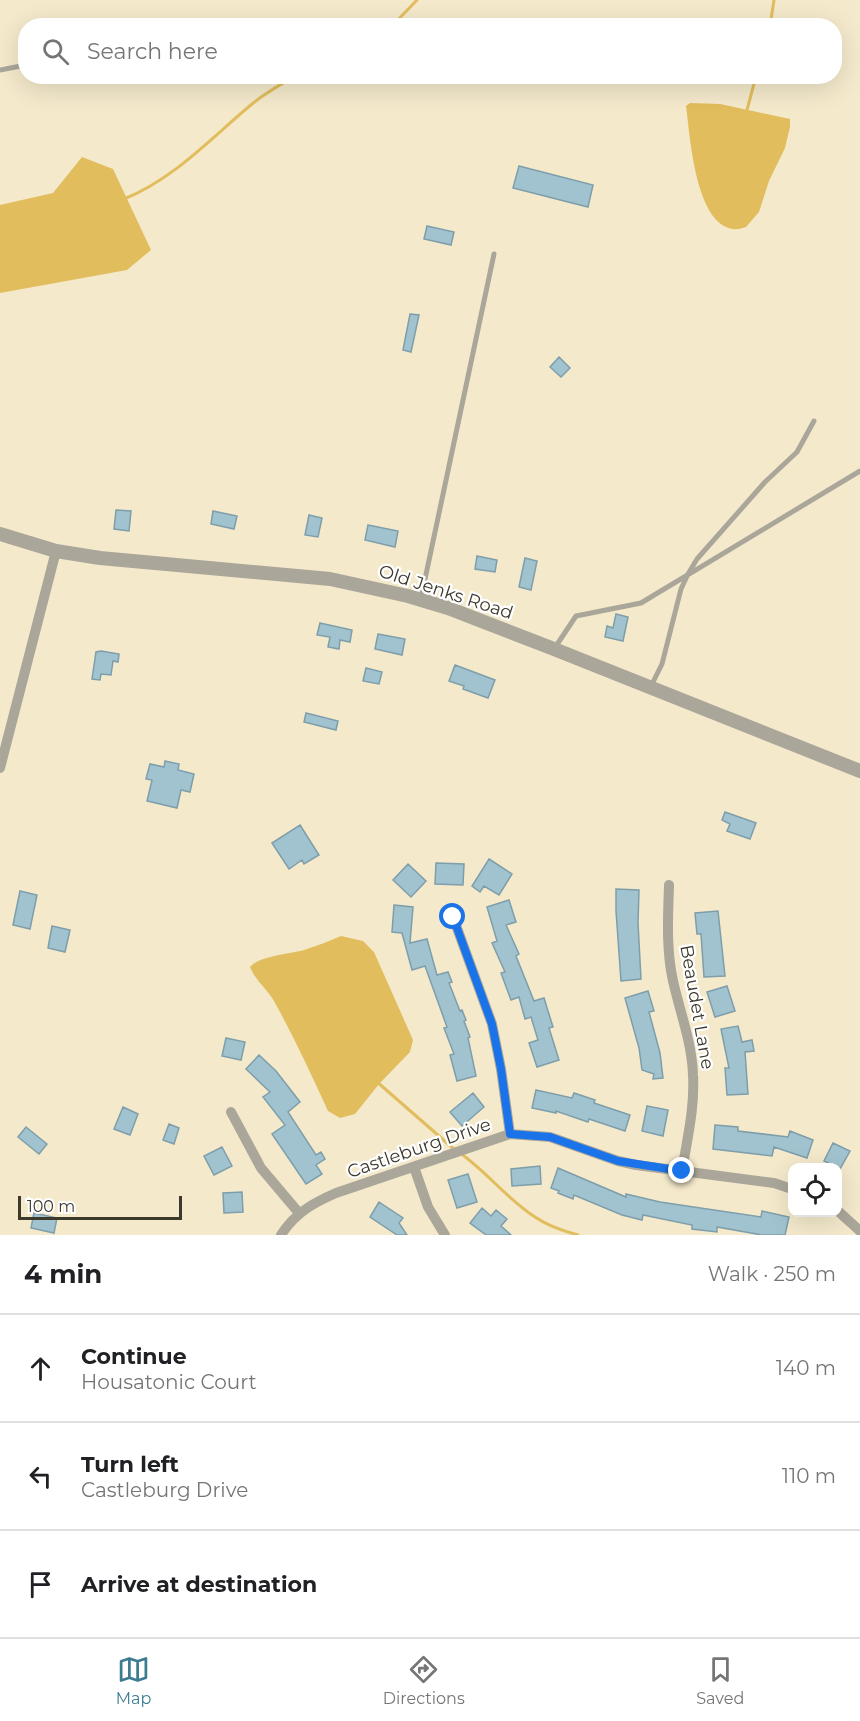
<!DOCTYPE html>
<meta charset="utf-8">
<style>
body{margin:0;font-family:Montserrat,sans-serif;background:#f2f2f2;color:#202124}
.controls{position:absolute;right:18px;bottom:18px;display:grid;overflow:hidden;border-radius:12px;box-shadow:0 6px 24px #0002}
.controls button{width:54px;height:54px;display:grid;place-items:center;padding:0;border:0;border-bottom:2px solid #e0e0e0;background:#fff;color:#202124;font:30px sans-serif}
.scale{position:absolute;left:18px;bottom:15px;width:164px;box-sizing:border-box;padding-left:6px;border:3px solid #3d392d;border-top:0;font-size:16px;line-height:21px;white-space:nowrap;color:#3d392d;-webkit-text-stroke:4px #fff;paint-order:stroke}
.stop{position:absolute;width:18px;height:18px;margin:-14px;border:4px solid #1a73e8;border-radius:50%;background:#fff}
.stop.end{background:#1a73e8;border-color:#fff;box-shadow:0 2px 6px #0008}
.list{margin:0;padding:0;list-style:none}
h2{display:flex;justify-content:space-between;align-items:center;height:78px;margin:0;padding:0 24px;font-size:26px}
h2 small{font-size:20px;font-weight:400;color:#757577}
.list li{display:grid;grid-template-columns:39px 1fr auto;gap:18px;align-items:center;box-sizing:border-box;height:108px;padding:0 24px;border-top:2px solid #e0e0e0}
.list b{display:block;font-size:22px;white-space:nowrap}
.list p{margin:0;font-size:20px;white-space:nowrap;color:#757577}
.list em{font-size:20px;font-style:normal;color:#757577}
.icon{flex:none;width:33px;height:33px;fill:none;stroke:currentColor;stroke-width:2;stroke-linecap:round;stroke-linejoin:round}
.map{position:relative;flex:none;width:860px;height:1235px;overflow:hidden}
.search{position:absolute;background:#fff;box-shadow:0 6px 24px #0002;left:18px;right:18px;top:18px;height:66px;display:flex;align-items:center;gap:15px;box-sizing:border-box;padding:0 21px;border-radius:24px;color:#757577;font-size:22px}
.sheet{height:402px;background:#fff}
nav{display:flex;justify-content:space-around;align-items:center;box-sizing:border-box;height:84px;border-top:2px solid #e0e0e0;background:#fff;font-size:16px;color:#757577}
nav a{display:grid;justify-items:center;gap:3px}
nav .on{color:#3c7c90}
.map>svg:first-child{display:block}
</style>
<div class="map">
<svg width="860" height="1235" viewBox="0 0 860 1235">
<rect width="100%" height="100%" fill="#f4e9cb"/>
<path fill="#e1bd5d" d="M690 103 720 104 790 119V127L785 148 769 181 759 212 746 227C742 228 737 230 733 229 695 224 690 135 686 106Z
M82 157 113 169 151 250 127 270 0 293V205L53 193Z
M341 936 363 941 374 952 413 1040 410 1052 379 1084 355 1114 340 1118 328 1111C311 1074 294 1037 274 1001 267 989 255 980 250 967 259 956 290 954 304 950 317 946 329 941 341 936Z"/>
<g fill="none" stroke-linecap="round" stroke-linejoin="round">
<path stroke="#e1bd5d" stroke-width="3" d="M392 26 417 0
M770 26 774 0
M747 110 756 76
M124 199C174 179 211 138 252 104 265 93 280 85 295 76
M376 1081 455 1150
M460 1153C487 1172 507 1199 535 1217 548 1226 563 1231 578 1235"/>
</g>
<path fill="#a1c3cf" stroke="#7d9eaa" stroke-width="1.5" d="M519 166 593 185 588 207 513 188Z
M427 226 454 232 451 245 424 239Z
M410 314 419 315 411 352 403 350Z
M559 357 570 368 561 377 550 367Z
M116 510 131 511 129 531 114 529Z
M213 511 237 516 234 529 211 524Z
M309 515 322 518 318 537 305 535Z
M368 525 398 531 395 547 365 540Z
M477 556 497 560 495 572 475 569Z
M525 558 537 561 531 590 519 587Z
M616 614 628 617 623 641 605 637 607 626 613 628Z
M320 623 352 630 350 642 340 640 339 649 328 647 330 637 317 635Z
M378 634 405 639 402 655 375 649Z
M101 651 119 654 118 662 113 661 111 675 101 674 100 680 92 679 96 652Z
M455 665 495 680 488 698 463 689 464 686 449 681Z
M366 668 382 672 379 684 363 681Z
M306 713 338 721 336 730 304 722Z
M165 761 179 764 178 770 194 774 190 792 181 790 177 808 147 801 152 780 146 779 150 764 164 767Z
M725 812 756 823 750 839 727 831 730 824 722 820Z
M300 825 319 855 304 864 302 860 289 869 272 843Z
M489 859 512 874 499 895 484 886 480 892 472 886Z
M436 863 464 864 463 885 435 884Z
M408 864 426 881 411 897 393 880Z
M616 889 639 890 638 923 641 979 621 981 616 911Z
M20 891 37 895 30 929 13 925Z
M509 900 516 922 506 925 519 954 516 956 534 1001 544 998 553 1027 549 1028 559 1060 537 1067 529 1043 538 1040 531 1017 525 1019 519 997 511 1000 501 973 505 972 492 943 497 941 487 907Z
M394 905 413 907 410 943 427 939 437 975 448 972 452 982 449 983 460 1011 462 1010 466 1020 464 1021 470 1037 468 1038 476 1076 457 1081 450 1055 454 1054 444 1028 447 1027 425 966 412 970 402 933 392 932Z
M718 911 725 976 704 977 701 934H697L695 913Z
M52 926 70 930 65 952 48 948Z
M727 986 735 1011 715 1017 707 992Z
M648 991 654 1011 649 1012 660 1053 663 1078 653 1079 654 1074 642 1070 639 1048 625 998Z
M738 1026 742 1042 752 1040 754 1051 745 1052 748 1094 727 1095 725 1068H729L721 1029Z
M226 1038 245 1042 241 1060 222 1056Z
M259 1055 276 1071 300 1102 288 1112 316 1155 321 1152 325 1159 316 1165 322 1174 306 1184 272 1134 285 1125 263 1097 270 1092 246 1069Z
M536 1090 572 1098 574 1093 595 1100 594 1103 630 1115 625 1131 589 1119 588 1122 556 1111V1113L532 1108Z
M473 1093 484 1107 462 1126 450 1112Z
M647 1106 668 1110 663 1136 642 1131Z
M123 1107 138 1114 130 1135 114 1129Z
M169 1124 179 1128 174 1144 163 1140Z
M715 1125 738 1127V1131L788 1137 790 1131 813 1140 807 1158 774 1147 772 1156 713 1149Z
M26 1127 47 1144 39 1154 18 1137Z
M833 1143 850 1151 840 1169 824 1161Z
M222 1147 232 1166 214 1175 204 1156Z
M540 1166 541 1184 512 1186 511 1169Z
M558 1168 626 1197V1194L660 1202 761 1217 762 1211 789 1217 785 1235H762L717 1227V1232L692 1229V1225L643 1215 642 1220 622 1215 574 1195 573 1199 558 1193 559 1191 551 1188Z
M468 1174 477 1202 457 1208 448 1180Z
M242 1192 243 1212 224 1213 223 1193Z
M379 1202 403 1218 399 1223 407 1235H397L370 1217Z
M482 1208 491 1216 496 1210 507 1219 501 1226 511 1235H486L470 1223Z
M34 1213 57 1218 54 1233 31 1228Z"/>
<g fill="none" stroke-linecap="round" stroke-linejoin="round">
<path stroke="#aaa699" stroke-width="5" d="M0 70 26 65
M139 76 153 80 177 76
M421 598 494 254
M554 649 576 616 641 603 860 471
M651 686 662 664 681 589 688 574 697 559 765 482 797 452 814 421"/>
<path stroke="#aaa699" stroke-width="10" d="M0 768 56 551
M669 885C668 917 666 949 673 981 680 1012 692 1043 693 1075 695 1107 687 1140 682 1171
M453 917 492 1024 501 1069 510 1134
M231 1112 261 1168 299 1213
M414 1167 428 1207 445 1235
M838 1211 860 1231
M281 1235C295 1213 313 1203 336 1193L510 1134 550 1137 618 1161 636 1165 774 1183 792 1189"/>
<path stroke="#aaa699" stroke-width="14" d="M0 534 56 551 100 558 330 579 408 596 448 608 554 649 860 771"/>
</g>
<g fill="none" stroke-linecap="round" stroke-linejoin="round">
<path stroke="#1a73e8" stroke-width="8" d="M453 917 492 1024 501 1069 510 1134 550 1137 618 1161 682 1171"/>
</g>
<g text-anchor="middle" stroke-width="4.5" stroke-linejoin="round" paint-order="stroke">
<g font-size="18" fill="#3d392d" stroke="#fff">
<text transform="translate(446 592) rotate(18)" y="6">Old Jenks Road</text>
<text transform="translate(697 1007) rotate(80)" y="6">Beaudet Lane</text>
<text transform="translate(419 1148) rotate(-19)" y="6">Castleburg Drive</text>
</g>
</g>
</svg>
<div class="controls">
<button><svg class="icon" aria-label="locate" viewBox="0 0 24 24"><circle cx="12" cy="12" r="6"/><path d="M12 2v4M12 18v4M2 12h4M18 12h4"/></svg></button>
</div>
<div class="scale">100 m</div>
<div class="stop" style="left:453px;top:917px"></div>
<div class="stop end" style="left:682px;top:1171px"></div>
<div class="search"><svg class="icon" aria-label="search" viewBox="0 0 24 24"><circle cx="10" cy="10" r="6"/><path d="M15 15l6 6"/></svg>Search here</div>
</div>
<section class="sheet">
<h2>4 min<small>Walk · 250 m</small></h2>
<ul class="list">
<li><svg class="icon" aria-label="ahead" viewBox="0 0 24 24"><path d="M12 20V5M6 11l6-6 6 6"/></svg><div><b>Continue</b><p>Housatonic Court</p></div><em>140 m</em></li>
<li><svg class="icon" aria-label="left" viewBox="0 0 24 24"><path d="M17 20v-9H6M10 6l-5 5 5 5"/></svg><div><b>Turn left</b><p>Castleburg Drive</p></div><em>110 m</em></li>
<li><svg class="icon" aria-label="arrive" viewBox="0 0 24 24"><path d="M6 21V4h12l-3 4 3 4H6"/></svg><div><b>Arrive at destination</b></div></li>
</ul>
</section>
<nav>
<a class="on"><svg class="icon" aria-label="map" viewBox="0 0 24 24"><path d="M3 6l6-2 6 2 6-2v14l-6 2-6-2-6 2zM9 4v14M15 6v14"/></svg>Map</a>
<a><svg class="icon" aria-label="directions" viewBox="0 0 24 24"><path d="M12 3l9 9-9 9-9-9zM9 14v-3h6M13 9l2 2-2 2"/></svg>Directions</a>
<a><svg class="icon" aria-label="saved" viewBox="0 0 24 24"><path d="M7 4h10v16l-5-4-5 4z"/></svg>Saved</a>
</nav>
